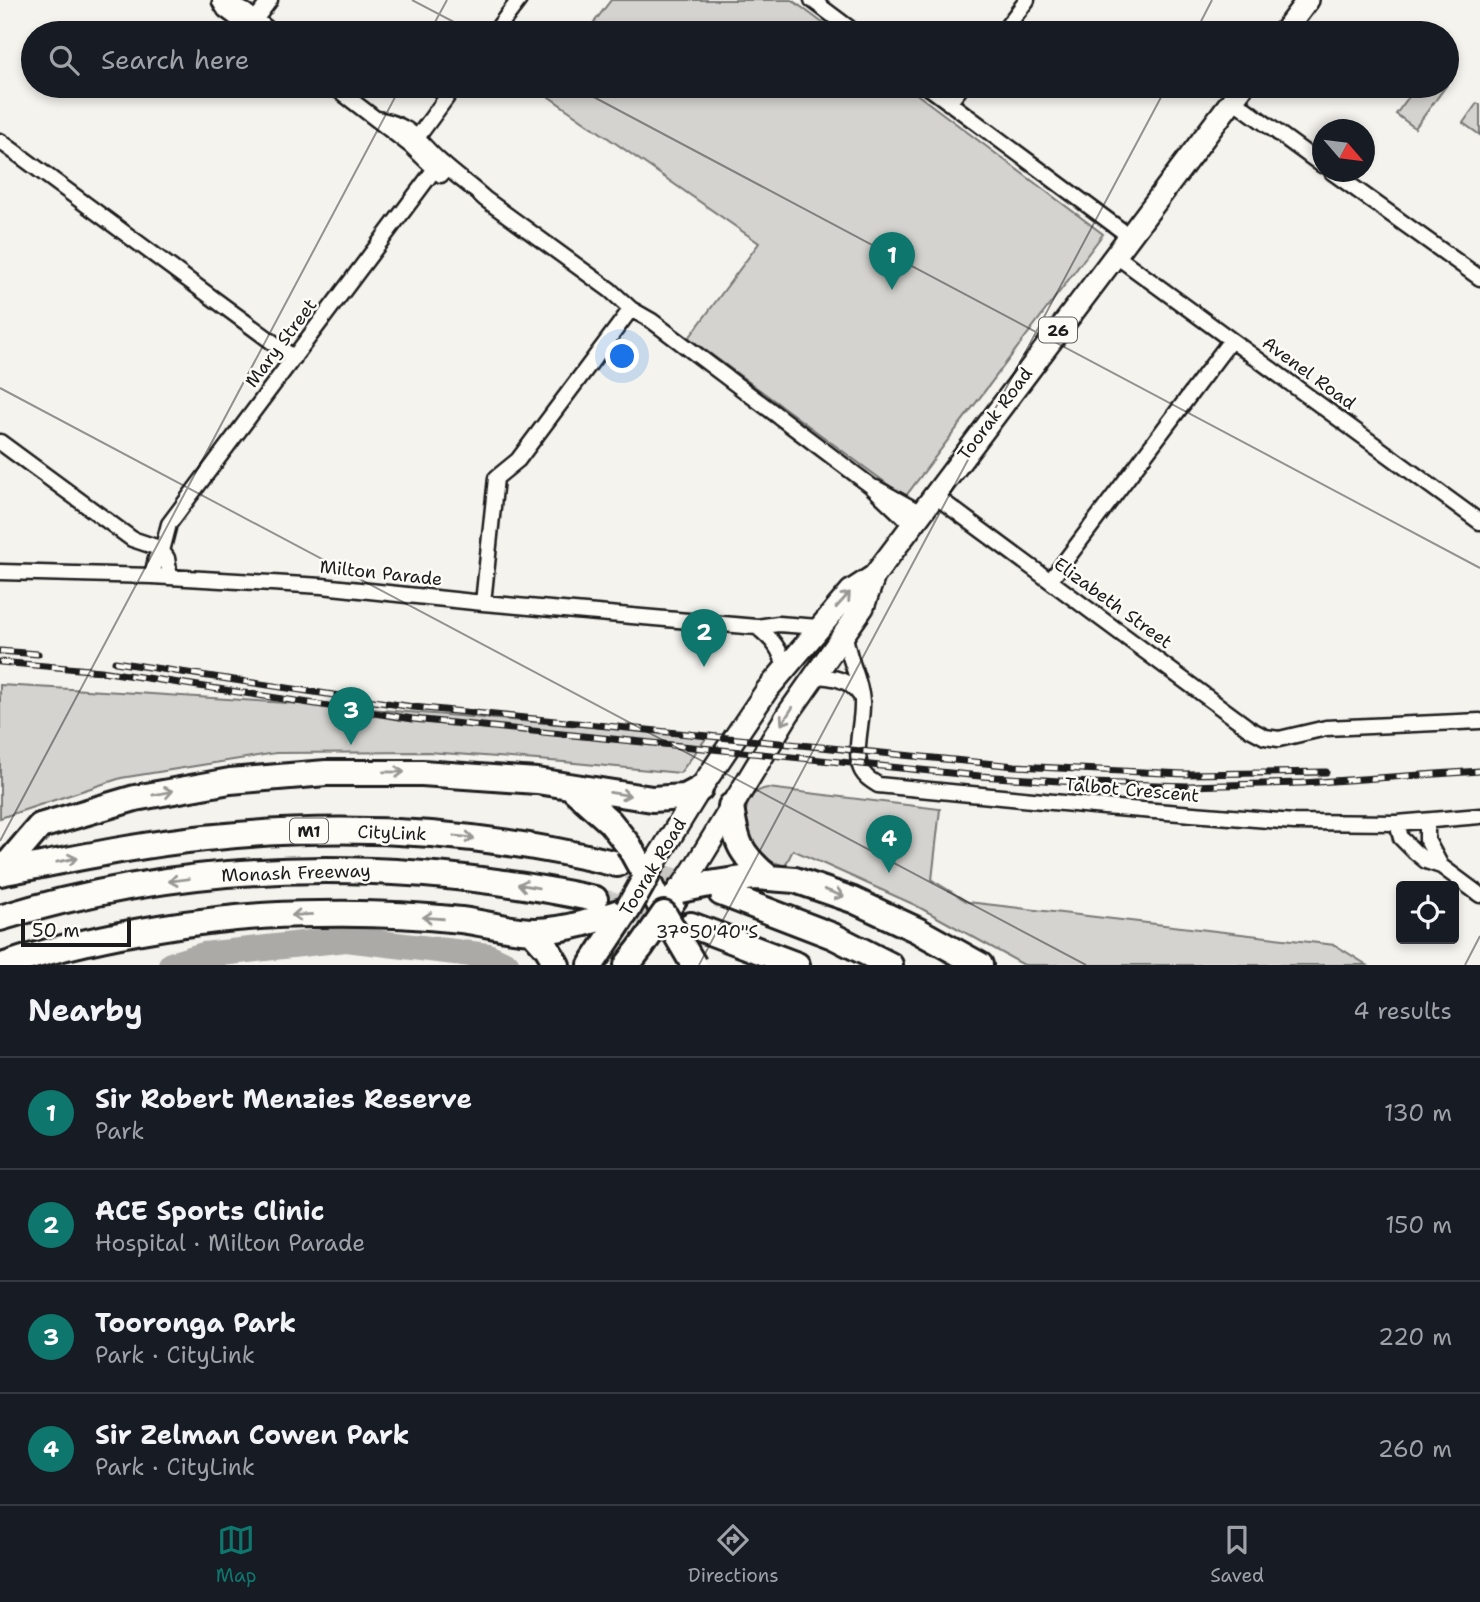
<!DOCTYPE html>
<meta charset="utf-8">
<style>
body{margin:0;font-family:"Shantell Sans",sans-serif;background:#242831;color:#f1f3f6}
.controls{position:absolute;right:21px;bottom:21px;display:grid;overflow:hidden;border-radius:7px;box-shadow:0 4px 10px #0003}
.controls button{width:63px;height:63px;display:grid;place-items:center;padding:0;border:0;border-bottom:2px solid #363941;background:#171b24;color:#f1f3f6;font:35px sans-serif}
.compass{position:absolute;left:1312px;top:119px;width:63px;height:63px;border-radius:50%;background:#171b24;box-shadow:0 4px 10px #0003;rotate:118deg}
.scale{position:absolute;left:21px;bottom:18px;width:110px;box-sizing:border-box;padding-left:7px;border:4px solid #1c1c1c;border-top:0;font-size:19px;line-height:24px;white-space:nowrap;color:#1c1c1c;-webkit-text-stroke:5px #fdfcf7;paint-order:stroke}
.you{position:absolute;left:623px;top:357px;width:24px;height:24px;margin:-18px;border:5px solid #fff;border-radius:50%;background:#1a73e8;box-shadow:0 0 0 10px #1a73e833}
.badge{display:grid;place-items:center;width:46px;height:46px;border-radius:50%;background:#0f766e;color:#fff;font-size:23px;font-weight:700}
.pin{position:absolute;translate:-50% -58px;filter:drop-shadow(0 2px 4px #0008)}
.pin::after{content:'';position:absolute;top:37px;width:24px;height:21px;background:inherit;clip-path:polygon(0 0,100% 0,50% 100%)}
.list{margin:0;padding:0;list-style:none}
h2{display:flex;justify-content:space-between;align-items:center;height:91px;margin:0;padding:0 28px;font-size:30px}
h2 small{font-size:23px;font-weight:400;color:#9ea1a6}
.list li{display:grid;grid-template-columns:46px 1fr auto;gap:21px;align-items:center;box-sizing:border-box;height:112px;padding:0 28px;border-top:2px solid #363941}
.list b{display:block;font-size:26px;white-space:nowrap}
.list p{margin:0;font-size:23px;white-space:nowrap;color:#9ea1a6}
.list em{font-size:23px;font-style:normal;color:#9ea1a6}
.icon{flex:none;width:38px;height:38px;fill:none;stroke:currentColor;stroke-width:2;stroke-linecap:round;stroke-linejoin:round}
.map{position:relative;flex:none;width:1480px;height:965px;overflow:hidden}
.search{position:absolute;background:#171b24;box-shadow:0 4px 10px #0003;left:21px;right:21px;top:21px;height:77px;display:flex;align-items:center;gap:18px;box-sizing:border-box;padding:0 24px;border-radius:38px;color:#9ea1a6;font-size:26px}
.sheet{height:539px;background:#171b24}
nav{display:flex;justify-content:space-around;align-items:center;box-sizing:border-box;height:98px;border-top:2px solid #363941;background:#171b24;font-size:19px;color:#9ea1a6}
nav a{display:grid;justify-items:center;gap:4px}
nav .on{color:#0f766e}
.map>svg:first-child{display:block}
</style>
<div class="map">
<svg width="1480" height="965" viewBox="0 0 1480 965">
<rect width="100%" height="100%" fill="#f4f3ee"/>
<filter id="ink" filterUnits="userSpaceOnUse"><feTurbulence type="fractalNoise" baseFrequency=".0143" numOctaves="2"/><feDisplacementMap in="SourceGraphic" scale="14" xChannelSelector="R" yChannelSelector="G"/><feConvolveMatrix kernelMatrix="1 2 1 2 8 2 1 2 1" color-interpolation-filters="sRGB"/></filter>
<g filter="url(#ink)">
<path fill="#d4d3cf" stroke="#787876" stroke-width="2" d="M611 0H792L836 33H586Z
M546 86H906L1103 234 905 497 689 338 759 243 542 92Z
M1417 86H1446L1415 128 1396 114Z
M1477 103 1480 105V135L1463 123Z
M0 685C236 698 472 716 707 737L680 773 564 762 428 752 276 753 121 778 0 818Z
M768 788 940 809 932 880 968 902 1335 945 1367 965H1024L915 905 793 850 785 866C777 863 766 861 760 855 743 837 736 792 768 788Z"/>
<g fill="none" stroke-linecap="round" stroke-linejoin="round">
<path stroke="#abaaa6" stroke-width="26" d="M171 965 204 955 346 939 488 956 507 965"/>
<path stroke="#c9c8c4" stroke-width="24" stroke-dasharray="24 12" stroke-linecap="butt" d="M628 867 704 888
M595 899 681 923"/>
<defs>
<path id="street" d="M222 0 245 11 273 33
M812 0 856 33
M220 2 225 10 256 33
M252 24 270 0
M494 33 519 0
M1002 33 1027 0
M333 86 411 146 441 175
M927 86 1129 236
M1233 100 1322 165
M949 103 962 86
M378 119C416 127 416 141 442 163 456 176 471 186 485 199L610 290 631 309 652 321 871 486 912 525
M0 141 294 358
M414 142 455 86
M1332 172 1480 278
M1115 255 1480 522
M0 442 132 539 162 549
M876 488 921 513
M934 495 1250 729 1265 737 1279 739 1326 728 1480 721
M162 551 167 558 170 577
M0 572 152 576 322 586 483 603 757 627 778 624 819 627
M152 576 156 558 162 551 169 524 440 162
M1050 581 1231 340
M483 603 496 478 518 460 631 309
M757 627C772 639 781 649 785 668
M845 633C847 659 860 676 862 701 863 722 854 746 860 766 862 775 870 780 878 785L1104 807 1294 822 1397 823 1480 816
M815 676C833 677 849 679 860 695
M1427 821V840L1441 866
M1397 823 1401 838 1415 852 1426 861 1441 866 1480 895"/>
<path id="primary" d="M1283 33 1308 0
M660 854 700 789 767 690 851 591 874 576
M697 864 788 714 863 607 874 576 1243 86"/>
<path id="highway" d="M572 788 610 822 629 846
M731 806C736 842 739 853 768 877
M0 873 40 826 135 798 230 781 326 773H422L537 781 652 799 685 797 700 789
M0 873C68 860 136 845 205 838 343 823 483 831 617 864
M646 877 664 914 680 890
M709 884 755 877 795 880 853 900 917 930 980 965
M721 893 833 936 890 965
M0 918C196 858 395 857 595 899
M691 925 797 965
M532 931 547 948 557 965
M5 965C97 934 221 914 318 914 366 913 414 915 461 920 486 923 511 931 535 931 568 930 597 920 628 909
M591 965 628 909
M627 965 641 947"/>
</defs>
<use href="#street" stroke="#1c1c1c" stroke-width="19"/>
<use href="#primary" stroke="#1c1c1c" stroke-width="26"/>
<use href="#highway" stroke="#1c1c1c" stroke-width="30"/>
<use href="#street" stroke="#fdfcf7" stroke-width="14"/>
<use href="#primary" stroke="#fdfcf7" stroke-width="21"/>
<use href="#highway" stroke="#fdfcf7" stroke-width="24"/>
<defs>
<path id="rail" d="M0 651 38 654
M0 662 101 671 413 719 980 776 1091 783 1188 786 1303 783 1480 771
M115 662 413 707 1015 766 1185 774 1326 772"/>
</defs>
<use href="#rail" stroke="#1c1c1c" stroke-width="7"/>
<use href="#rail" stroke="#fdfcf7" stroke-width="4.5" stroke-dasharray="13" stroke-linecap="butt"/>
<defs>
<path id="primary-bridge" d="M646 877 660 854
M680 890 697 864"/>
<path id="highway-bridge" d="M680 890 709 884
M628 909 646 877 629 846
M641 947 664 914 694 965"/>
</defs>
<use href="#primary-bridge" stroke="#1c1c1c" stroke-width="26" stroke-linecap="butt"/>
<use href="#highway-bridge" stroke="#1c1c1c" stroke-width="30" stroke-linecap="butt"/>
<use href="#primary-bridge" stroke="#fdfcf7" stroke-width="21"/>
<use href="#highway-bridge" stroke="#fdfcf7" stroke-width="24"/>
</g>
<defs><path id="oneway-shaft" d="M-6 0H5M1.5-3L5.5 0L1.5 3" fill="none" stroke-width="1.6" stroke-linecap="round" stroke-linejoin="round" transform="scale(1.75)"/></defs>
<g stroke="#989794">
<use href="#oneway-shaft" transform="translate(843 600) rotate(-48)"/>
<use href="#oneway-shaft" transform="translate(787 716) rotate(123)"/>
<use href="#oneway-shaft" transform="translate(394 772) rotate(1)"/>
<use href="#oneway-shaft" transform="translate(163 793) rotate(-11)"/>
<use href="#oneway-shaft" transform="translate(620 794) rotate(9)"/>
<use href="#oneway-shaft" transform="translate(464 837) rotate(6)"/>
<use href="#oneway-shaft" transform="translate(67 860) rotate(-12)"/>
<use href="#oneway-shaft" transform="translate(179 880) rotate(172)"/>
<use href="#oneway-shaft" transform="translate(528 886) rotate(-170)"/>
<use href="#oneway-shaft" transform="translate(834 893) rotate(20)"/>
<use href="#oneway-shaft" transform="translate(302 915) rotate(177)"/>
<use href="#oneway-shaft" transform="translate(433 918) rotate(-176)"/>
</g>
</g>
<path fill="none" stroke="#1c1c1c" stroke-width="2" stroke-opacity="0.45" d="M412 0 475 33M429 33 447 0M1195 33 1212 0M573 86 1480 568M0 388 1086 965M0 841 401 86M699 965 1167 86M1465 965 1480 936"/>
<g text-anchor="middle" stroke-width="5" stroke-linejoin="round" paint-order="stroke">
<g fill="#fdfcf7" stroke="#605f5e" stroke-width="2">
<rect x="1039" y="317.5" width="38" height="25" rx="5"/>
<rect x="290" y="818.5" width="38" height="25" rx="5"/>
</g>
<g font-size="16" font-weight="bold" fill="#1c1c1c">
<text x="1058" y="336">26</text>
<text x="309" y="837">M1</text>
</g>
<g font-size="18" fill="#1c1c1c" stroke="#fdfcf7">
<text transform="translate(281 343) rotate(-53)" y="6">Mary Street</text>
<text transform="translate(1309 373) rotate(36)" y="6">Avenel Road</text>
<text transform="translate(995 414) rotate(-53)" y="6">Toorak Road</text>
<text transform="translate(381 573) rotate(6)" y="6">Milton Parade</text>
<text transform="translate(1113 603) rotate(36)" y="6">Elizabeth Street</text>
<text transform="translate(1132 790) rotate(5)" y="6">Talbot Crescent</text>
<text transform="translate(392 833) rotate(2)" y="6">CityLink</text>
<text transform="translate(653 867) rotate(-59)" y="6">Toorak Road</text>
<text transform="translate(296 873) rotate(-2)" y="6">Monash Freeway</text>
</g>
</g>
<g font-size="18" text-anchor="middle" fill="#1c1c1c" stroke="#fdfcf7" stroke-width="5" stroke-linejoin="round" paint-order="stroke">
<text x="707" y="938">37°50'40"S</text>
</g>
</svg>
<div class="controls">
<button><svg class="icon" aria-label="locate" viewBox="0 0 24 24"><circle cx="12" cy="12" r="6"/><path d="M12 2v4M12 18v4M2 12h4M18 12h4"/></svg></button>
</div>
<svg class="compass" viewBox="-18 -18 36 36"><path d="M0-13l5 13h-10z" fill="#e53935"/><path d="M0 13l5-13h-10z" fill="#9ea1a6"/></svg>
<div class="scale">50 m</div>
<div class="you"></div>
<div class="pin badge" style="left:892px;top:290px">1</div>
<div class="pin badge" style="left:704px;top:667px">2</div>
<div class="pin badge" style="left:351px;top:745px">3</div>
<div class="pin badge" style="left:889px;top:873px">4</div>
<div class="search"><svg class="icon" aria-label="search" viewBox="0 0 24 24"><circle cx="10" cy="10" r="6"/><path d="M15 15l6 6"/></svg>Search here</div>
</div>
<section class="sheet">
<h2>Nearby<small>4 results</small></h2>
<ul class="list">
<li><span class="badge">1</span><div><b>Sir Robert Menzies Reserve</b><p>Park</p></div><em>130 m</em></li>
<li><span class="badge">2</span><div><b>ACE Sports Clinic</b><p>Hospital · Milton Parade</p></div><em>150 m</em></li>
<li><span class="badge">3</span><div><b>Tooronga Park</b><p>Park · CityLink</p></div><em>220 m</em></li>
<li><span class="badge">4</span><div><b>Sir Zelman Cowen Park</b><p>Park · CityLink</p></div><em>260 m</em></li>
</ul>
</section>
<nav>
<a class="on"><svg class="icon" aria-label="map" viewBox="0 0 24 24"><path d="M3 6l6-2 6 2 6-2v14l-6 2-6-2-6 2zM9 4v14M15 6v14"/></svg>Map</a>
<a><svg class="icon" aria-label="directions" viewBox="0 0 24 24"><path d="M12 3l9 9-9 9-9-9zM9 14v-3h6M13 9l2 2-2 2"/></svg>Directions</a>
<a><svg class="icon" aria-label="saved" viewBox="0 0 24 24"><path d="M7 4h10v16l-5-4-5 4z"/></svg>Saved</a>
</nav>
